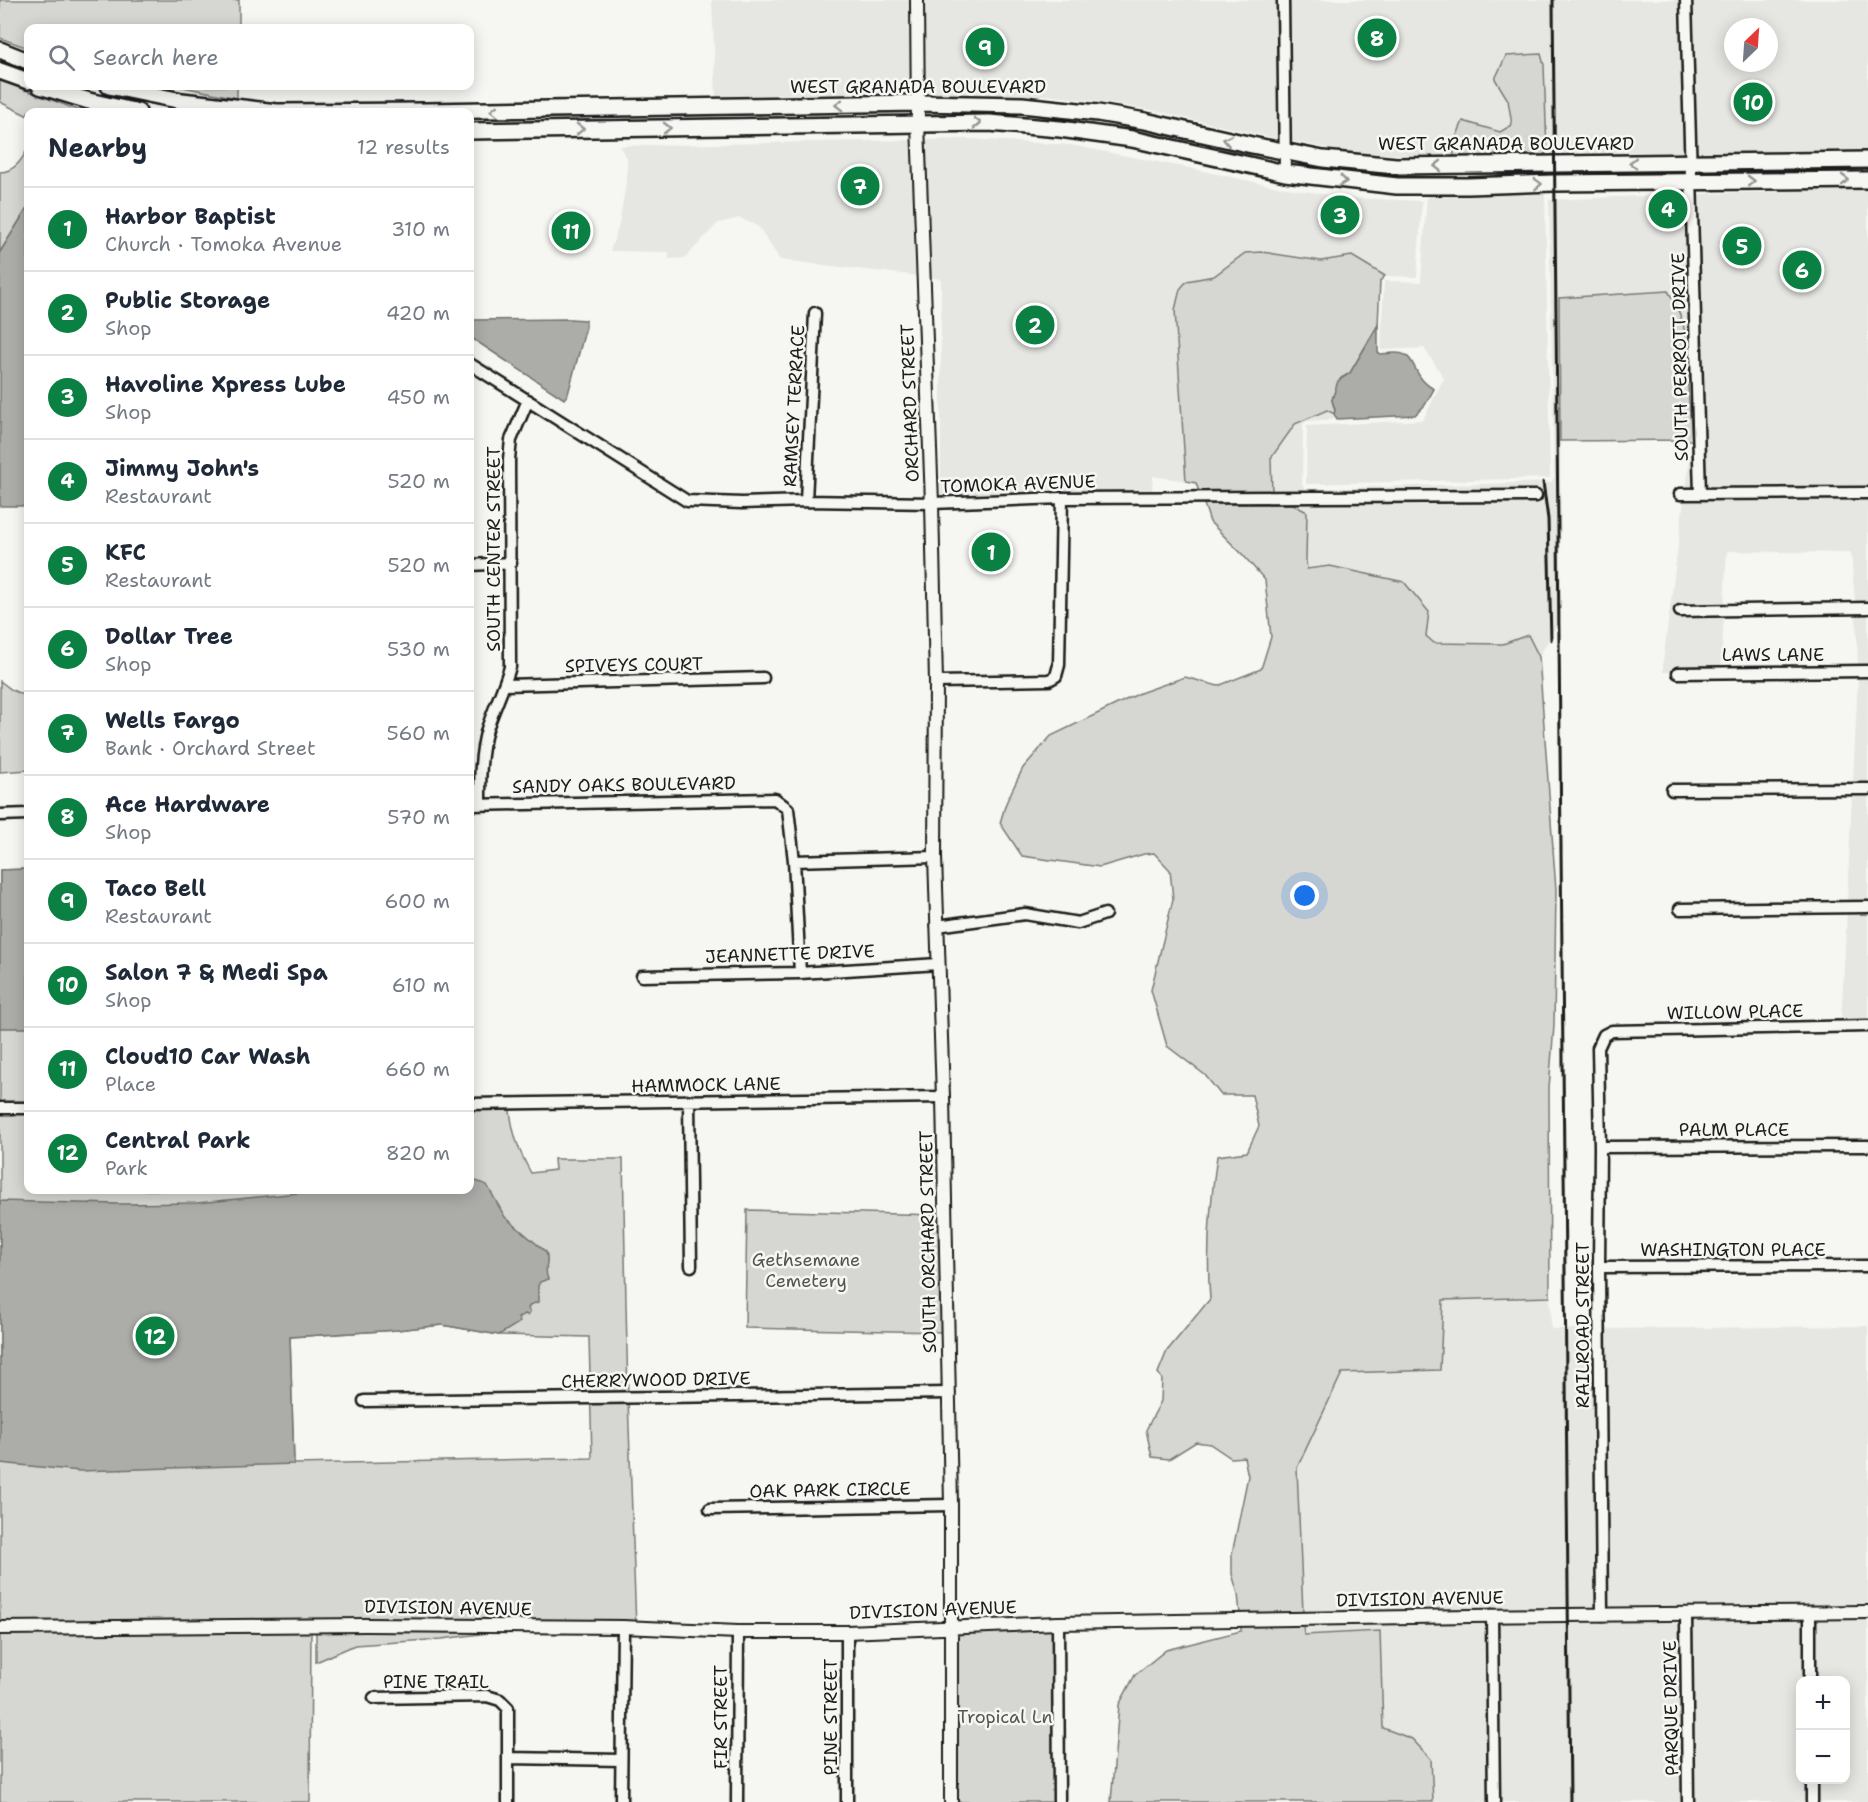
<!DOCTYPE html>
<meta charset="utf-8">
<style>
body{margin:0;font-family:"Shantell Sans",sans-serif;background:#f6f6f7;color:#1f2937}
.controls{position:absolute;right:18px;bottom:18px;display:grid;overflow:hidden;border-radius:12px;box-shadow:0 3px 15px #0003}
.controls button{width:54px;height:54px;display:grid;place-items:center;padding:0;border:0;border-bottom:2px solid #e0e1e3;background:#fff;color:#1f2937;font:30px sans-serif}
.compass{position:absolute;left:1724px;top:18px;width:54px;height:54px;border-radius:50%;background:#fff;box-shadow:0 3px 15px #0003;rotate:25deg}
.you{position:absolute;left:1305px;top:896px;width:21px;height:21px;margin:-15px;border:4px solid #fff;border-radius:50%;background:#1a73e8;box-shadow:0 0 0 9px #1a73e833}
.badge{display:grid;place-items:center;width:39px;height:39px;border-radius:50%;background:#0b8043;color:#fff;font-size:20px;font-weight:700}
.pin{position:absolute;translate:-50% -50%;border:3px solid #fff;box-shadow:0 2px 6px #0006}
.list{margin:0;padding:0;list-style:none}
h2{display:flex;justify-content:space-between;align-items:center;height:78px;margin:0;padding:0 24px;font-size:26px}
h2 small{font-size:20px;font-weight:400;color:#747a83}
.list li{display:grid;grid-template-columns:39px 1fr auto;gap:18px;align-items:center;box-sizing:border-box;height:84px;padding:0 24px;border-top:2px solid #e0e1e3}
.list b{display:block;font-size:22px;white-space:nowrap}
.list p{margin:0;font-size:20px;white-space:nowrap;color:#747a83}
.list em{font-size:20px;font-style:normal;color:#747a83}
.icon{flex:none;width:33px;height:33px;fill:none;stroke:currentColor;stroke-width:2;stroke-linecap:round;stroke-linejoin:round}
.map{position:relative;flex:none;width:1868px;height:1802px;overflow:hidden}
.search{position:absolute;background:#fff;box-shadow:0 3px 15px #0003;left:24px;top:24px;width:450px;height:66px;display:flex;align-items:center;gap:15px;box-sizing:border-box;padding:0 21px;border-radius:12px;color:#747a83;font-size:22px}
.panel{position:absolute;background:#fff;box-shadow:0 3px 15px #0003;left:24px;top:108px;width:450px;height:1086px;border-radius:12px}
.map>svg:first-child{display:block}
</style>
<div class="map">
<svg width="1868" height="1802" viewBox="0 0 1868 1802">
<rect width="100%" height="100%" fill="#f6f6f2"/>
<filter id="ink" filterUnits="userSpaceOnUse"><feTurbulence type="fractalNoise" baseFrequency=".0167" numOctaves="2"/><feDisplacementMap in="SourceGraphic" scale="12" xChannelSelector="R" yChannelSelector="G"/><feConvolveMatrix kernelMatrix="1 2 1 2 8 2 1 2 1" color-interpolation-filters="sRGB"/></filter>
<g filter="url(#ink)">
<path fill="#e6e6e2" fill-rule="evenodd" d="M712 0H912L913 94H779L716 97Z
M922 0H1278L1279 139 1151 110 1086 100 1047 95 923 94Z
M1288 0H1681L1686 152 1566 153 1539 157 1547 152 1495 79 1508 100 1512 125 1501 132 1453 145 1454 157 1346 152 1290 141Z
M1692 0H1868V154L1697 152ZM1733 27H1769V63H1733Z
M968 139 1070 145 1194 169 1268 185 1347 198 1422 201 1417 277 1385 276 1352 256 1322 261 1262 252 1245 253 1214 276 1187 281 1175 310 1186 481 1153 476 1152 492H1067L941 497V279L929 277 924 140Z
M914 140 919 276 780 260 759 227 740 218 718 223 685 258 669 259V252L610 251 619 225 627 177V158L619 146Z
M1868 189V487L1705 489 1698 194Z
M1545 194 1550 478 1306 484 1307 426 1423 420 1444 378 1424 348 1381 350 1384 281 1421 282 1427 195Z
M1687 194 1695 489H1686L1692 442 1687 334 1679 308 1668 292 1560 298 1561 617 1539 657 1528 635 1503 644 1434 643 1426 636 1404 582 1330 566 1307 569V512L1292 504 1540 501 1541 490 1272 492 1271 458 1296 424 1327 410 1337 419 1307 421 1303 424 1302 484 1305 489 1552 482 1554 477 1549 200Z
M1868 499V602H1855L1851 553 1727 551 1724 604 1676 605 1675 616H1724L1721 667H1673L1672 672H1663V662L1684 500Z
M1856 614H1868V665L1858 666Z
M1858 677H1868V784H1853Z
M1852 795H1868V901L1847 902Z
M1847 913H1868V1020L1841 1021Z
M1550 1297 1551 1329H1594L1596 1610 1497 1609 1303 1613 1297 1468 1342 1372 1439 1370 1443 1300Z
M1868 1326V1606L1607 1610 1604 1329Z
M1805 1618V1680H1800V1780H1806L1807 1802H1694L1692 1620Z
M1815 1618H1868V1802H1817V1780H1846V1680H1816Z
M1681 1620 1683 1802H1500L1498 1621Z
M1487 1621 1489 1802H1433L1431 1759 1412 1739 1382 1728 1380 1631 1304 1635 1303 1624Z"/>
<path fill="#d6d6d2" stroke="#797977" stroke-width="1.5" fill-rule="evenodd" d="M0 0H239V28H28V48L0 38Z
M1541 54 1544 65 1547 152 1538 158 1454 157 1453 145 1463 121 1500 132 1512 125 1508 100 1495 79 1506 56Z
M0 80 78 110 77 112H28V116L0 102Z
M178 86H237V98Z
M28 148V207L0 252V172C14 172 22 160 28 148Z
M1262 252 1321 261 1352 256 1385 276 1380 281 1378 325 1350 373 1341 378 1335 391 1332 400 1335 411 1334 414 1327 410 1295 424 1271 458 1272 492H1199L1196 483 1186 481 1175 310 1180 289 1187 281 1214 276 1245 253Z
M1668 291C1689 324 1686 343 1688 380 1688 400 1691 420 1692 440L1560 441 1559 298Z
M1204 504H1292L1307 512 1306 561 1307 569 1330 566 1404 582 1429 612 1426 636 1434 643 1503 644 1528 635 1539 657 1556 890 1554 1026 1549 1088 1550 1297 1443 1300 1440 1370 1342 1373 1297 1468 1303 1613 1240 1614 1238 1594 1232 1574V1554L1248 1476 1244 1457 1231 1458 1210 1444 1196 1442 1169 1459 1152 1457 1146 1430 1161 1401 1162 1379 1158 1373 1167 1351 1210 1299C1206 1251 1210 1203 1217 1156L1247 1152 1259 1126 1252 1095H1221L1205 1075 1167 1046 1151 990 1173 899 1170 870 1154 853 1144 854 1100 867 1022 856 1000 823 1006 803 1023 768 1051 736 1140 693 1185 677 1218 686 1261 669 1271 637 1265 580 1242 554 1210 522Z
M0 681 12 690 28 697V770L0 772Z
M28 869V1190H470V1104L509 1103C512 1131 517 1148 531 1173L555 1170 554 1159H623L628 1398 636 1628 311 1626 310 1802H0V870ZM442 1325 499 1335 589 1337 592 1458 294 1464 290 1337 397 1330Z
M747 1210 939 1215 941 1332 745 1328Z
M1303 1624 1304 1635 1380 1631 1383 1728 1412 1739 1431 1759 1433 1802H1111L1119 1705 1135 1675 1166 1650 1241 1631V1625Z
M1053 1628V1802H957L956 1632Z
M316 1631 496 1632 442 1639 355 1645 316 1662Z"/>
<path fill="#acaca9" stroke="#727271" stroke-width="1.5" d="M28 207V506H0V252Z
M570 319 586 320V327L568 394 564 399 470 337V320Z
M1378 325V353L1380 354C1387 354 1399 351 1405 355 1416 360 1414 379 1434 389L1425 405 1415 415 1337 419 1334 414 1335 410 1332 400 1338 381 1350 373Z
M28 869V1028H0V870Z
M476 1181 487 1185 505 1217 546 1252C550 1261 543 1269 548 1279L540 1282 538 1286V1302L530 1305 528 1308 530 1312 528 1316 525 1314 518 1318 520 1322 499 1335 442 1325 397 1330 290 1337 294 1464 80 1471 0 1463V1201L119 1204 197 1203 330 1190H470V1182Z"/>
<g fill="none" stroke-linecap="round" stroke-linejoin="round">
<defs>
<path id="minor" d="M1283 0 1285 173
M1686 0 1700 494
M470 364 687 501 742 503 806 501 932 503 1062 498 1536 496
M1680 494 1868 493
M806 501 815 313
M470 565 511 563
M1680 611 1868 608
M1678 673 1868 671
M936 682 1049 680 1056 676 1059 665 1062 498
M505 685 763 678
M1672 790 1868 789
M480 804C480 779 480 754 487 729 494 708 504 688 510 667L509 459 511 440 528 400
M470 805 775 799 788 809 794 861 800 973
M0 815 28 814
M794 861 935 857
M1680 909 1868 907
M937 926 1025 914 1078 923 1105 914
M642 976 800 973 938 964
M689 1102 691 1266
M470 1104 943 1097
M0 1108H28
M1600 1147 1868 1146
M1599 1267 1868 1266
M364 1401 949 1393
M710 1509 951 1505
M1810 1613V1680
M1686 1614 1688 1802
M1492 1615 1494 1802
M1602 1615 1599 1267 1600 1147 1598 1048 1604 1035 1612 1031 1868 1026
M1058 1623 1059 1802
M374 1698 487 1696 500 1700 508 1708V1802
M509 1758 621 1760
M1812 1780V1802
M621 1802 623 1627
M737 1802 738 1632
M847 1802V1632"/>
<path id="tertiary" d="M917 0 918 124 932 503 936 682 935 857 943 1097 951 1505V1802
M0 1628 367 1625 623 1627 738 1632H847L1058 1623 1470 1616 1868 1612"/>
<path id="primary" d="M0 50 28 61
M0 71 28 81
M40 86 89 101 138 112
M109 86 182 101 277 112 427 111 918 103 1022 105 1098 113 1145 121 1252 145 1323 159 1396 166 1868 160
M470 131 989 123 1060 129 1132 139 1285 173 1397 186H1468L1554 183 1868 180"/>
</defs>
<use href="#minor" stroke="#1c1c1c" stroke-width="15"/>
<use href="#tertiary" stroke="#1c1c1c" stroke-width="16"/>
<use href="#primary" stroke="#1c1c1c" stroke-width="20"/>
<use href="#minor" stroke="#f6f6f2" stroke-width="10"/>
<use href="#tertiary" stroke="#f6f6f2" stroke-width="12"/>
<use href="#primary" stroke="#f6f6f2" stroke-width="15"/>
<path stroke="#1c1c1c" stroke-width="3" d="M1553 0 1570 1802
M1543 482 1548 519 1551 640"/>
</g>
<defs><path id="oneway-chevron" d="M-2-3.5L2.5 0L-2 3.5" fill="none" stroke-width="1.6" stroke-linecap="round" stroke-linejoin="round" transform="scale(1.5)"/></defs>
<g stroke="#949492">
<use href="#oneway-chevron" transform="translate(839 105) rotate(179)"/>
<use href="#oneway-chevron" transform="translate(494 111) rotate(179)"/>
<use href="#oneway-chevron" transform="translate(977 123)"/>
<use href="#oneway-chevron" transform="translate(667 128) rotate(-1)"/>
<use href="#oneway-chevron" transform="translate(580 129) rotate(-1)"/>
<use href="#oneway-chevron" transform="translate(1227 140) rotate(-167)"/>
<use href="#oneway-chevron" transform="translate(1633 163) rotate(179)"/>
<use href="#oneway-chevron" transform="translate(1438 166) rotate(180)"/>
<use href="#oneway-chevron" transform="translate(1845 180) rotate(-1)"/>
<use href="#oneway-chevron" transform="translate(1343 181) rotate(6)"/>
<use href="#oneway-chevron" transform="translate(1751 181) rotate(-1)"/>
<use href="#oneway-chevron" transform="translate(1538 184) rotate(-2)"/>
</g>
</g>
<g text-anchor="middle" stroke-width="5" stroke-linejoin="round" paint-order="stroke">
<g font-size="18" fill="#1c1c1c" stroke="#f6f6f2">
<text x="918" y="93">WEST GRANADA BOULEVARD</text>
<text x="1506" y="150">WEST GRANADA BOULEVARD</text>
<text transform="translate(1680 357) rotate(-91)" y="6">SOUTH PERROTT DRIVE</text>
<text transform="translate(910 403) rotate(-92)" y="6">ORCHARD STREET</text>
<text transform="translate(794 406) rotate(-87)" y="6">RAMSEY TERRACE</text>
<text transform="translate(1018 484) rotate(-2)" y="6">TOMOKA AVENUE</text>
<text transform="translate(494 549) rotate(-90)" y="6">SOUTH CENTER STREET</text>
<text x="1773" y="661">LAWS LANE</text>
<text transform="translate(634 665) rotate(-1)" y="6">SPIVEYS COURT</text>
<text transform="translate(624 785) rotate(-1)" y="6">SANDY OAKS BOULEVARD</text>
<text transform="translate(790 954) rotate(-2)" y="6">JEANNETTE DRIVE</text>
<text transform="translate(1735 1012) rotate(-1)" y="6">WILLOW PLACE</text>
<text transform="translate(706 1085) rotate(-1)" y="6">HAMMOCK LANE</text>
<text x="1734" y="1136">PALM PLACE</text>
<text transform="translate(928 1242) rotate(-91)" y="6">SOUTH ORCHARD STREET</text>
<text x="1733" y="1256">WASHINGTON PLACE</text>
<text transform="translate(1583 1325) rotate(-90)" y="6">RAILROAD STREET</text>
<text transform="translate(656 1380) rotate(-1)" y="6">CHERRYWOOD DRIVE</text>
<text transform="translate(830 1490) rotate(-1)" y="6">OAK PARK CIRCLE</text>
<text transform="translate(1420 1599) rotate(-1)" y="6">DIVISION AVENUE</text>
<text transform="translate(448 1608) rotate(1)" y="6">DIVISION AVENUE</text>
<text transform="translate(933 1610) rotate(-2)" y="6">DIVISION AVENUE</text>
<text x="436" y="1688">PINE TRAIL</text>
<text transform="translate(1671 1708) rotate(-91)" y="6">PARQUE DRIVE</text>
<text transform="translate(721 1717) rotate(-90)" y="6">FIR STREET</text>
<text transform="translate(831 1717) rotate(-90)" y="6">PINE STREET</text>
</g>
<g font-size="18" fill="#545453" stroke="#f6f6f2">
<text x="806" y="1266">Gethsemane<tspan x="806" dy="21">Cemetery</tspan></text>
<text x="1005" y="1723">Tropical Ln</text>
</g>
</g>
</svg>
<div class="controls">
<button>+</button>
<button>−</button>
</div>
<svg class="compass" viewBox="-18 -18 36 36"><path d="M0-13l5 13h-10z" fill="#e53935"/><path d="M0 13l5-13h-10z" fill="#747a83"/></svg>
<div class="you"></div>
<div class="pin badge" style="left:991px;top:552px">1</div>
<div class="pin badge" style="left:1035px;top:325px">2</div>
<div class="pin badge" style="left:1340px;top:215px">3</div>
<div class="pin badge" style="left:1668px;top:209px">4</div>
<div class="pin badge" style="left:1742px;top:246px">5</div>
<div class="pin badge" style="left:1802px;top:270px">6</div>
<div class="pin badge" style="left:860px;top:186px">7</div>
<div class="pin badge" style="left:1377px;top:38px">8</div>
<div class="pin badge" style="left:985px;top:47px">9</div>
<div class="pin badge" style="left:1753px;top:102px">10</div>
<div class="pin badge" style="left:571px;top:231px">11</div>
<div class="pin badge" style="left:155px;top:1336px">12</div>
<div class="search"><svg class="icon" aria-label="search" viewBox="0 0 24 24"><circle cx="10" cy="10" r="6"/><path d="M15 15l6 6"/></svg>Search here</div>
<section class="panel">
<h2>Nearby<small>12 results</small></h2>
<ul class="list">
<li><span class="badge">1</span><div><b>Harbor Baptist</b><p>Church · Tomoka Avenue</p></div><em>310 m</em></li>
<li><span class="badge">2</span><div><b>Public Storage</b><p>Shop</p></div><em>420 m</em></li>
<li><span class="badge">3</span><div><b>Havoline Xpress Lube</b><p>Shop</p></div><em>450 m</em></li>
<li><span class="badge">4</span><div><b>Jimmy John's</b><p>Restaurant</p></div><em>520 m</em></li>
<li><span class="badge">5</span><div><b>KFC</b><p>Restaurant</p></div><em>520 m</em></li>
<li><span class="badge">6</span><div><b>Dollar Tree</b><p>Shop</p></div><em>530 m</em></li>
<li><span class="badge">7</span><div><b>Wells Fargo</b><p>Bank · Orchard Street</p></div><em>560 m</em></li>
<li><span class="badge">8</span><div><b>Ace Hardware</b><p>Shop</p></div><em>570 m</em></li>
<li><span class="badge">9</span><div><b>Taco Bell</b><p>Restaurant</p></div><em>600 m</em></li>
<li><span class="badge">10</span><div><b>Salon 7 &amp; Medi Spa</b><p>Shop</p></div><em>610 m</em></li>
<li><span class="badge">11</span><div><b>Cloud10 Car Wash</b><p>Place</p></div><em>660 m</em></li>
<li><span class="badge">12</span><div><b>Central Park</b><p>Park</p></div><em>820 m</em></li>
</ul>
</section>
</div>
